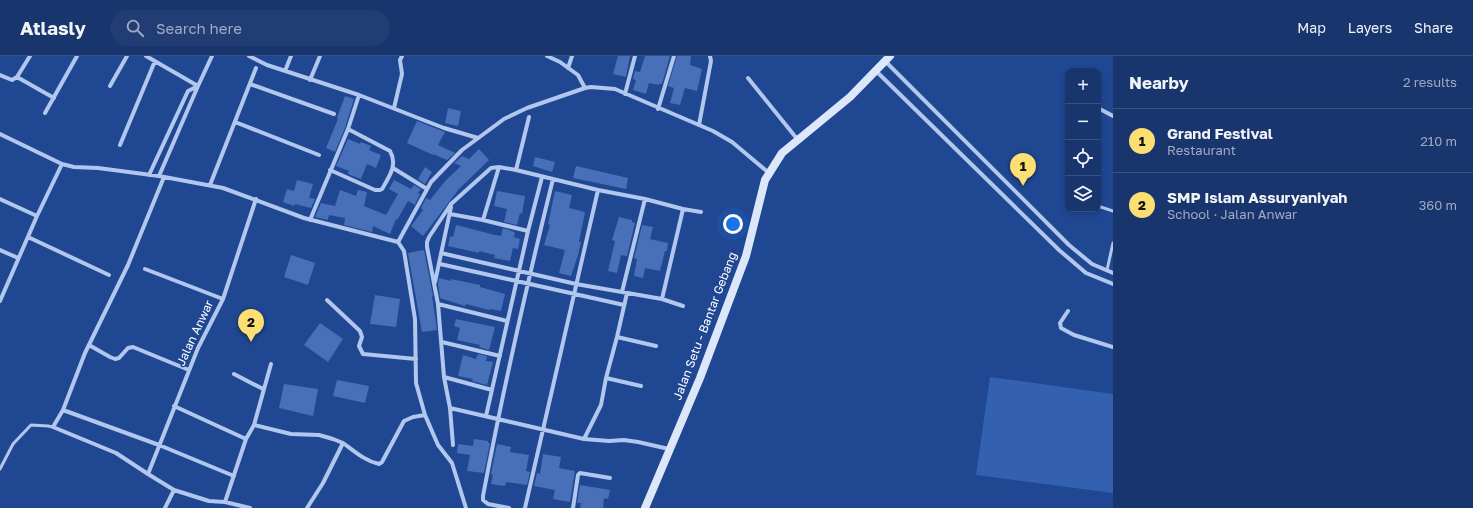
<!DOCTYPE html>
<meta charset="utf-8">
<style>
body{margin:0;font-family:"Golos Text",sans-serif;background:#213d73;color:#f1f3f6}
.controls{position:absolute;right:12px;top:12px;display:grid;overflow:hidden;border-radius:8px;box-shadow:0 2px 6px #0003}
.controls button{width:36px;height:36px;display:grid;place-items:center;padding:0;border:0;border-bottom:1px solid #365081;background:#18356e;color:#f1f3f6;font:20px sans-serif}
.you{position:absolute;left:733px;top:168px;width:14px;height:14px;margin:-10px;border:3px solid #fff;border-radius:50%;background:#1a73e8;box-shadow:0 0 0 6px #1a73e833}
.badge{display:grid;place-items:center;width:26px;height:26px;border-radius:50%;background:#fbdf72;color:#111;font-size:13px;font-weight:700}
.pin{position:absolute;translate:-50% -33px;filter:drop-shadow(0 1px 2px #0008)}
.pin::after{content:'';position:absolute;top:21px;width:14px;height:12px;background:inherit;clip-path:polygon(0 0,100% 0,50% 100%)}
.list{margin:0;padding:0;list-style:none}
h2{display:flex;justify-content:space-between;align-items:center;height:52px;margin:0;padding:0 16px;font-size:17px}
h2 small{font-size:13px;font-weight:400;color:#9fabc2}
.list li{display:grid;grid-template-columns:26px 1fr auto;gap:12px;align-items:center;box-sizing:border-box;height:64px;padding:0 16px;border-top:1px solid #365081}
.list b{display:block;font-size:15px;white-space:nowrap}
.list p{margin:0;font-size:13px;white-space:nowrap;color:#9fabc2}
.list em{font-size:13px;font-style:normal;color:#9fabc2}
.icon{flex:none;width:22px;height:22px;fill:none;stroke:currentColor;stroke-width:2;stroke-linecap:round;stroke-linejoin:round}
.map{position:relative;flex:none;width:1113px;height:452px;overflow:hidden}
header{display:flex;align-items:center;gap:24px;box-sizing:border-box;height:56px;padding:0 20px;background:#18356e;border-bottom:1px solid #365081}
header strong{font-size:19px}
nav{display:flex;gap:22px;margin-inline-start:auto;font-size:14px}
.search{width:280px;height:36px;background:#213d73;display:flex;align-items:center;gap:10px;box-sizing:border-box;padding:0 14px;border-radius:22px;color:#9fabc2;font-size:15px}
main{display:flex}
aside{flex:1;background:#18356e}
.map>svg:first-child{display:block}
</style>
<header>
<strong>Atlasly</strong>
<div class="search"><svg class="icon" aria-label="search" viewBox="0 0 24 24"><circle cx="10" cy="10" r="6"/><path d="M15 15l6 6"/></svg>Search here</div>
<nav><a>Map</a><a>Layers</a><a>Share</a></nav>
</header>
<main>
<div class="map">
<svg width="1113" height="452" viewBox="0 0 1113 452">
<rect width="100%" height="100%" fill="#204792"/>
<path fill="#3360af" d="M990 321 1113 338V437L976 419Z"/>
<path fill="#4870b9" d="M618 0H630L626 21 613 18Z
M645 0H670L662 28H659V29L649 27 646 38 633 34 636 24 633 23 635 15 640 16Z
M677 0H691L690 9 702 13 697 35 685 32 680 49 670 47 674 32 668 30Z
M345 40 354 43 345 72 335 96 326 92 338 63 337 62Z
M448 52 461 55 458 70 445 67Z
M417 65 445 76 438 89 455 97 447 104 433 98V99L407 87Z
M348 83 360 88 361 86 371 90 369 94 381 99 376 112 367 108 361 123 348 118 349 115 336 110Z
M479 93 489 104 459 133 423 180 411 170 423 154 421 152 426 142 430 144 446 124 461 110 454 107 462 100 469 103Z
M535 101 555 106 552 116 533 110Z
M576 110 628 122 626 133 573 122Z
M425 111 432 116 425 128 418 123Z
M297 124 313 128 309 142 315 143 311 152 295 148 294 150 283 146 287 133 294 135Z
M394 124 411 133 414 129 421 133 418 137 420 138 415 149 408 145 397 164 396 163 390 178 373 170 372 176 344 169 345 162 329 159 328 164 315 161 321 147 335 150 340 134 356 140 358 134 367 136 364 150 386 159 398 138 389 133Z
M497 135 525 140 522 158 520 157 517 169 504 166 507 153 494 150Z
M555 135 572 139 569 152 585 156 579 186H581L578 199 571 220 559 217 565 194 544 189 550 169 548 168Z
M619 161 632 164V166L635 167 627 200 621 199 617 217 608 215 615 185 612 184Z
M456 169 495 179 501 180 503 172 515 176 514 181 520 183 518 193 513 192 510 205 494 202 495 199 479 195V197L448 190 450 180 453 181Z
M642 169 653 171 650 183 668 187 667 195H665L660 215 645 212 643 222 634 220 637 203 634 202Z
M424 194 433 240H432L437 274 422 276 408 197Z
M291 199 315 207 308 229 284 221Z
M439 222 451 225V223L480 229V231L505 238 501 255 490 253 489 254 466 248 465 250 440 242 438 228Z
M375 239 400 243 396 271 370 268Z
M456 263 495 271 489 294 479 291 480 289 457 284 460 272 454 270Z
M320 267 343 283 328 306 304 289Z
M478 298 487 300 486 305 493 306 487 329 472 325 473 323 458 320 463 299 476 303Z
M337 324 369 330 365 347 333 340Z
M284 328 318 333 313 360 279 352Z
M474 383 488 385V387H490L484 417 467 415 470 399 457 397 458 388 473 390Z
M497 388 511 391 510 396 529 399 526 415 530 416 527 429 506 426 505 430 491 428 493 419 491 418Z
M543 398 561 401 559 412 575 415 570 446 553 443 555 434 534 430 537 417 540 418Z
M580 429 610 434 608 443 604 442 603 452H580L581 447H577Z"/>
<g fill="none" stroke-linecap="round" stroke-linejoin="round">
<path stroke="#b1c7ed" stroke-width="3" d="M1098 150 1113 155
M1107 214 1113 187
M0 413 13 388 31 369 48 370 53 371"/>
<path stroke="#b1c7ed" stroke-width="4" d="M146 0 198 30 212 0
M249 0 267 9 359 39 444 72 478 82
M547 0 560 6 578 19 585 32
M885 5 1069 189 1092 208 1113 217
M568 12 572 0
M285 15 291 0
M876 15 1059 194 1086 217 1113 228
M0 19 12 24 17 21 30 0
M17 21 54 42
M748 22 798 84
M310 24 320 0
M250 28 334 58
M110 30 127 0
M625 38 635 0
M394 52 402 18 400 4 402 0
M1098 52 1113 60
M658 53 674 0
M45 57 77 0
M235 66 319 99
M699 69 711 5 710 0
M0 78 62 108 74 111 98 112 159 120 223 132 304 162 398 186 404 195 415 263 416 327 425 359 438 389 452 407 466 452
M120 89 155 5
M393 112 427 133
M330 114 375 134H380L382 133C389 121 398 109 390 95L348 73
M516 114 529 61
M149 119 188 35 198 30 159 120
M164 121 128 209 85 297 63 354 53 371 116 397 148 418 174 434 209 445 225 446 250 452
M210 129 256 12
M0 143 37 160
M683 153 701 156
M450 158 483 164 528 175
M310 164 348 73 359 39
M483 164 499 111
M28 181 109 219
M398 186 431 126 462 94 504 63 527 52 585 32 591 31 615 33 713 75 732 86 769 117
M0 194 18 202
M441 197 576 228 662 243 683 153 645 143 598 134 516 114 499 111 491 112 451 148 429 181 427 186V191L438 248 444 321 450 352 453 389
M440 208 624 249
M145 213 223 243
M435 226 451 151
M622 236 645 143
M662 243 683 250
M327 244 360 275 362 281 359 290 363 298 416 303
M0 245 37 160 62 108
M438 248 507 265
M1068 255 1060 267 1061 272 1074 279 1113 291
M617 281 656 290
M442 286 500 300
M89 289 110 301 115 303 119 302 128 292 133 291 189 314
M234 318 263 333
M444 321 492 334
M606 322 641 330
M174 350 246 383
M450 352 584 383 609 385 624 384 638 386 669 393
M63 354 159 389 234 420
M486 360 528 175 542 121
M254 369 271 308
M584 383 601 349 606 322 617 281 627 237
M148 418 198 292 223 243 256 143
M225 446 246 383 254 369 291 378 319 379 333 383 343 387
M165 452 174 434
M307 452 323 427 343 387C354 395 365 405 379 408L382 406 404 365 413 361 425 359
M509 452 488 448 483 444V440C503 334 527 228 553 123
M525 452 598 134
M573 452 578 419 580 417 610 422"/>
<path stroke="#dde7fa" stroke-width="8" d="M645 452 700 322 746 200 765 124 782 97 850 41 890 0"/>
</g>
<g text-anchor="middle" stroke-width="3" stroke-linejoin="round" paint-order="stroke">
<g font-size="12" fill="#fff" stroke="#204792">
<text transform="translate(705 270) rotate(-69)" y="4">Jalan Setu - Bantar Gebang</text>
<text transform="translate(195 277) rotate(-65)" y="4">Jalan Anwar</text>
</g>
</g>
</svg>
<div class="controls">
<button>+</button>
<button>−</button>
<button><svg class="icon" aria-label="locate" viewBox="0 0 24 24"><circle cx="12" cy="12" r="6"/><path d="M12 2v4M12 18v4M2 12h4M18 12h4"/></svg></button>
<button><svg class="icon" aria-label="layers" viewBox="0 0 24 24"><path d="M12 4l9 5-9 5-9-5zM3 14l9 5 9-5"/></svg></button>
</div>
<div class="you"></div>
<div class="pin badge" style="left:1023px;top:130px">1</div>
<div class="pin badge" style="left:251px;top:286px">2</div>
</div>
<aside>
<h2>Nearby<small>2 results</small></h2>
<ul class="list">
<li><span class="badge">1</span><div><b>Grand Festival</b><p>Restaurant</p></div><em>210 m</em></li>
<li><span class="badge">2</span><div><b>SMP Islam Assuryaniyah</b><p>School · Jalan Anwar</p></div><em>360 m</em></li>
</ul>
</aside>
</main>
